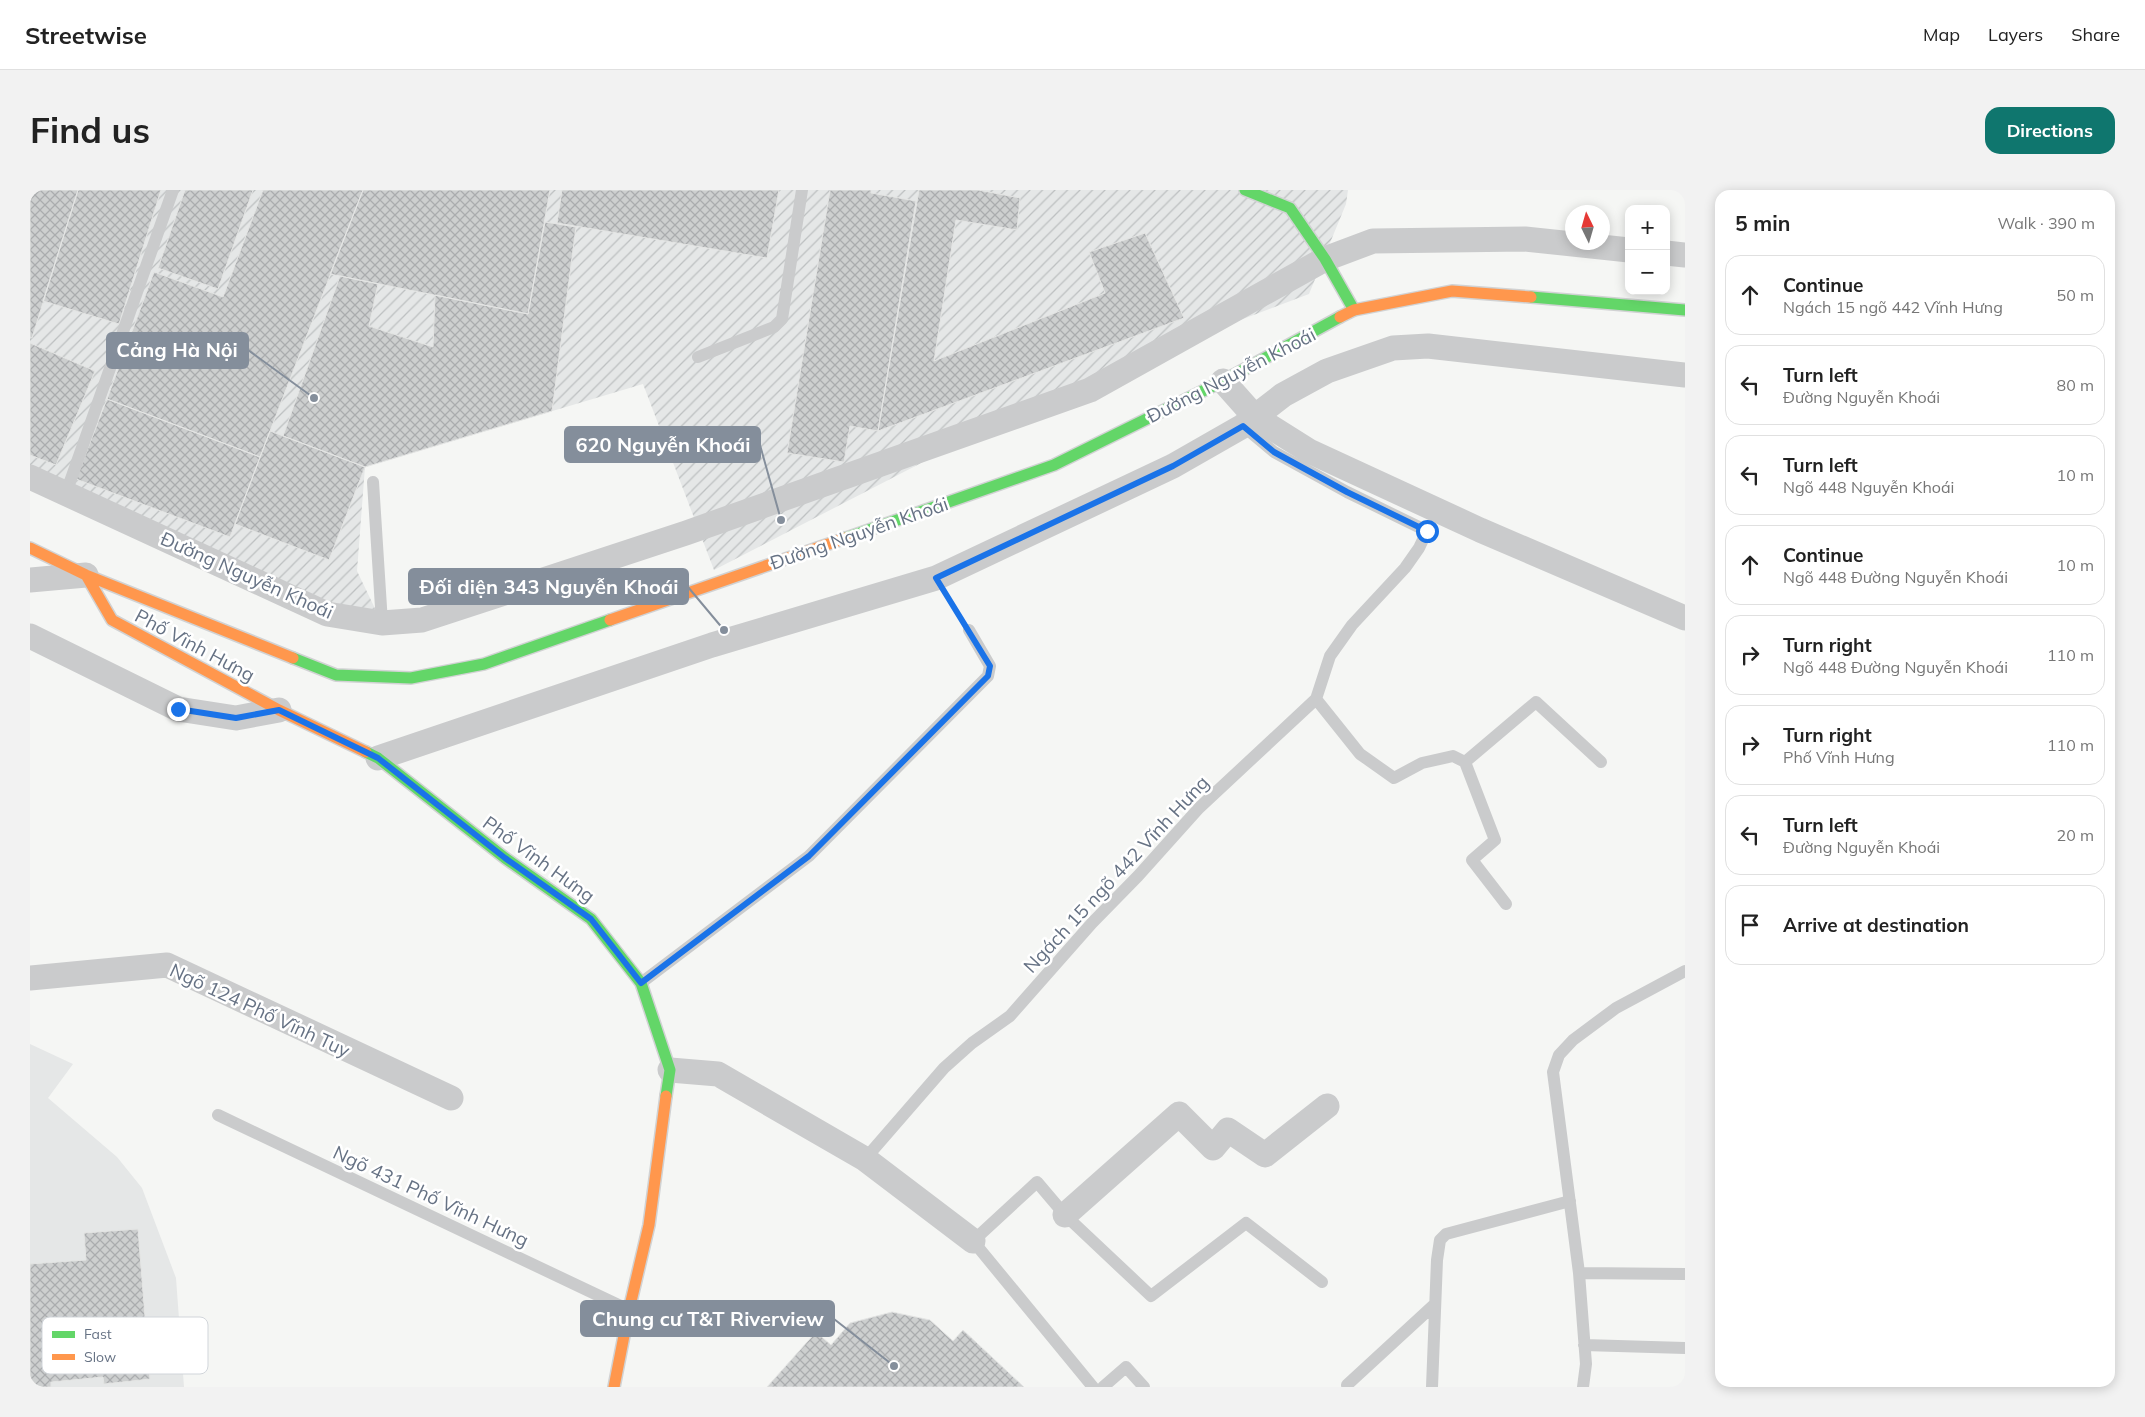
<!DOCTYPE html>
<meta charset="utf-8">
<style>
body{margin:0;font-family:Mulish,sans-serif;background:#f2f2f2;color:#222}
.controls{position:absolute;right:15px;top:15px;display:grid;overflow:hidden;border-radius:10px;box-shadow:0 2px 12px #0003}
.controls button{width:45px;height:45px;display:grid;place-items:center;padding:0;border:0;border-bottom:1px solid #e0e0e0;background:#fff;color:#222;font:25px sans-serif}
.compass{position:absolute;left:1535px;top:15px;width:45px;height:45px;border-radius:50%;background:#fff;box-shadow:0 2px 12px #0003;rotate:355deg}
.stop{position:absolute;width:15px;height:15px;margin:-11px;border:4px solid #1a73e8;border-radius:50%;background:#fff}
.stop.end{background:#1a73e8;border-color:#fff;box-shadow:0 1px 5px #0008}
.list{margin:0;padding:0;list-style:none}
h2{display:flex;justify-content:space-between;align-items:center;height:65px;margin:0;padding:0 20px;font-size:21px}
h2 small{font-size:16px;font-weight:400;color:#767676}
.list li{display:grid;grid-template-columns:32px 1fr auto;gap:15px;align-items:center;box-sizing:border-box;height:80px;margin:0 10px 10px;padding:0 10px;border:1px solid #e0e0e0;border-radius:15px}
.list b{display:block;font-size:19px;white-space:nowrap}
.list p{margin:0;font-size:16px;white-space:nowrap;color:#767676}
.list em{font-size:16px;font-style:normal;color:#767676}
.icon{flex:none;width:28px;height:28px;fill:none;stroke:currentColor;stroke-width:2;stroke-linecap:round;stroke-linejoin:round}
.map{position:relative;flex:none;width:1655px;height:1197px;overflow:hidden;border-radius:15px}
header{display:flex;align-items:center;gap:30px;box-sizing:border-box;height:70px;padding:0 25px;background:#fff;border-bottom:1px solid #e0e0e0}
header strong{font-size:24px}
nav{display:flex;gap:28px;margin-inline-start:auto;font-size:18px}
.intro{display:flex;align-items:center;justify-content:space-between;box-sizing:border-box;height:120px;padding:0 30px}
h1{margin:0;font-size:35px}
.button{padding:12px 22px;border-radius:15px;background:#0f766e;color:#fff;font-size:18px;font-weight:700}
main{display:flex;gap:30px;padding:0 30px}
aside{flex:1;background:#fff;border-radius:15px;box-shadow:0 2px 12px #0003}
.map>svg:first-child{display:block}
</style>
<header>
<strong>Streetwise</strong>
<nav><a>Map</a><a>Layers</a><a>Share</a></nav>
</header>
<div class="intro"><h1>Find us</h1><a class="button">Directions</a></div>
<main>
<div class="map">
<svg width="1655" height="1197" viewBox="0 0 1655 1197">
<defs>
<pattern id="industrial-furrows" width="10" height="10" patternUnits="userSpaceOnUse" patternTransform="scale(1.25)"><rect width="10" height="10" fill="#e5e7e7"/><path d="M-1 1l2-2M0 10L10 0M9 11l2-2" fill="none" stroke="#bdc0c1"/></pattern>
<pattern id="building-cross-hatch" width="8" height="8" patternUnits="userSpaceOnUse" patternTransform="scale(1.25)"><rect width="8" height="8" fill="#cdcfcf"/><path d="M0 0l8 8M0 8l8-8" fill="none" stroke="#aaacae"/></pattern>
</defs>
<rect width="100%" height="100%" fill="#f5f6f4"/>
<path fill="#e5e7e7" d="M0 854 43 874 18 908 87 967 112 998 146 1088 154 1197H0Z"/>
<path fill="url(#industrial-furrows)" d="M0 0H1318L1316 14 1279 104 1052 190 684 380 613 194 335 277 327 381 352 433 297 424 0 287Z"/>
<path fill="url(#building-cross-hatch)" stroke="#e4e5e4" d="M0 0H48L2 148 0 147Z
M48 0H131L89 134 13 111Z
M155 0H223L188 99 128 78Z
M233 0H333L230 267 77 209 124 82 193 107Z
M333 0H520L498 124 300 84Z
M532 0H749L737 68 527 33Z
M800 0H841V3L886 11 848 241 820 236 814 272 757 263Z
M889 0H948L990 8 987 40 926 30 904 171 1075 103 1059 62 1115 43 1154 128 848 241Z
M515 32 546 37 522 221 335 277 253 246 310 86 348 94 339 136 403 157 405 105 498 124Z
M0 153 65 181 26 275 0 265Z
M77 209 230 267 200 347 46 289Z
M240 241 335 277 299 370 205 334Z
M108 1039 120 1189 74 1194 73 1187 21 1192V1197H0V1074L56 1070 54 1043Z
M862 1122 900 1130 923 1151 933 1140 994 1197H737L786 1142 801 1155 820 1133Z"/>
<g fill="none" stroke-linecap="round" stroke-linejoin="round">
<defs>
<path id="fast" d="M1215 0 1260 18 1295 69 1324 120
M1501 107 1655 120
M816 348 1024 275 1193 191 1310 127
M263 468 306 485 381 488 454 474 580 430
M336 562 348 568 475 668 561 729 611 793 640 880 636 906"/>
<path id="slow" d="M1310 127 1324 120 1422 101 1501 107
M0 358 56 385 263 468
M56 385 82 430 249 520 336 562
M580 430 816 348
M584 1197 599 1120 619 1035 636 906"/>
</defs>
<use href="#fast" stroke="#d1d2d3" stroke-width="14"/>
<use href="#slow" stroke="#d1d2d3" stroke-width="14"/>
<path stroke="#c8c9ca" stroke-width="3" stroke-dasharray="2.5 2.5" stroke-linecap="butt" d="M921 411 928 422"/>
<path stroke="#cacbcc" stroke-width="12" d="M668 167 744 137 752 129 772 0
M343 292 352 433
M36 303 143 0
M1286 509 1330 564 1364 588 1392 573 1423 566 1435 572 1465 650 1442 670 1476 714
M1435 572 1506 512 1571 572
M611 793 779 666 958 486 960 476 939 440
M188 925 599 1120
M835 969 914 878 942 853 980 826 1062 733 1108 686 1169 618 1286 509 1300 466 1322 435 1375 378 1389 358 1397 341 1317 302 1244 262 1213 236
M1549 1083 1655 1084
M1554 1155 1655 1158
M1317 1195 1405 1114
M1063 1197 943 1051 1007 992 1035 1025 1121 1106 1216 1033 1292 1092
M1073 1197 1096 1177 1114 1197
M1402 1197 1407 1070 1410 1050 1416 1044 1540 1011
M1553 1197 1556 1174 1549 1083 1523 882 1529 865 1543 850 1586 818 1655 781"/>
<path stroke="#cacbcc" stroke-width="25" d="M1636 63 1655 65
M1193 191 1225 227 1279 261 1450 340 1655 428
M0 287 297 424 352 433 392 430 656 343 1060 200 1295 69 1343 51 1495 49 1599 60
M0 390 56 385
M0 446 148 519 206 528 249 520
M348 568 682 455 906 388 1143 276 1213 236 1253 205 1297 181 1363 158 1398 156 1655 185
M0 788 137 775 421 908
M640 880 688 884 835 969 943 1051
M1035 1025 1149 924 1183 958 1198 940 1235 965 1297 916"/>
<use href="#fast" stroke="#63d668" stroke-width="11"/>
<use href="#slow" stroke="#ff974d" stroke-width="11"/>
</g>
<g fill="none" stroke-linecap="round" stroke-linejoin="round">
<path stroke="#1a73e8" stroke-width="6" d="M148 519 206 528 249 520 348 568 475 668 561 729 611 793 779 666 958 486 960 476 906 388 1143 276 1213 236 1244 262 1317 302 1397 341"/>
</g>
<g text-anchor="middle" stroke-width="5" stroke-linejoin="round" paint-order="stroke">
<g font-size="19" fill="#667284" stroke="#fff">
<text transform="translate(1201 185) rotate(-27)" y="7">Đường Nguyễn Khoái</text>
<text transform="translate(829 343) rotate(-19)" y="7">Đường Nguyễn Khoái</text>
<text transform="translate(217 385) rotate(24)" y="7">Đường Nguyễn Khoái</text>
<text transform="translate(165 455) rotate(28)" y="7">Phố Vĩnh Hưng</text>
<text transform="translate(509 669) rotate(36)" y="7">Phố Vĩnh Hưng</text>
<text transform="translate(1086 684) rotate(-47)" y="7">Ngách 15 ngõ 442 Vĩnh Hưng</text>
<text transform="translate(230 820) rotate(25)" y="7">Ngõ 124 Phố Vĩnh Tuy</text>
<text transform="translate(401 1006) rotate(25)" y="7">Ngõ 431 Phố Vĩnh Hưng</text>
</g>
</g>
<rect x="12" y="1127" width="166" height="57" rx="8" fill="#fff" stroke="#d1d5da" stroke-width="1"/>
<rect x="22" y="1141" width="23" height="7" fill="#63d668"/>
<rect x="22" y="1164" width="23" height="6" fill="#ff974d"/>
<g font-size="14" fill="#667284">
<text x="54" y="1149">Fast</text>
<text x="54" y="1172">Slow</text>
</g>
<path fill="none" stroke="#848e9b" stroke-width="2" d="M284 208L218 160M751 330L730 255M694 440L658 397M864 1176L804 1129"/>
<g fill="#848e9b" stroke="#fff" stroke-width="2">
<circle cx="284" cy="208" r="5"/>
<circle cx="751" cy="330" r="5"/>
<circle cx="694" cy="440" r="5"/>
<circle cx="864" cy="1176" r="5"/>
</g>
<g fill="#848e9b" stroke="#848e9b" stroke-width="2">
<rect x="77" y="143" width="141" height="35" rx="5"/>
<rect x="535" y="237" width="195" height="35" rx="5"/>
<rect x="379" y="379" width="279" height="35" rx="5"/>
<rect x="551" y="1111" width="253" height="35" rx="5"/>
</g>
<g font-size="20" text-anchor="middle" font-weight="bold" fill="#fff">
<text x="147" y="167">Cảng Hà Nội</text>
<text x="633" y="262">620 Nguyễn Khoái</text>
<text x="519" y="404">Đối diện 343 Nguyễn Khoái</text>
<text x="678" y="1136">Chung cư T&amp;T Riverview</text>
</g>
</svg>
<div class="controls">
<button>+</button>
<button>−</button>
</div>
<svg class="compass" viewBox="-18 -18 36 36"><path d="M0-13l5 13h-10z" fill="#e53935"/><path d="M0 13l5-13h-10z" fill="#767676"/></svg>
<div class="stop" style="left:1397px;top:341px"></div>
<div class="stop end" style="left:148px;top:519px"></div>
</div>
<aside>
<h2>5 min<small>Walk · 390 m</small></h2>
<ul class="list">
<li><svg class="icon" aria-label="ahead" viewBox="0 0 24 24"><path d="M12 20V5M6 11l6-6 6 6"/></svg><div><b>Continue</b><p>Ngách 15 ngõ 442 Vĩnh Hưng</p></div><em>50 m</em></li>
<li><svg class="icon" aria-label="left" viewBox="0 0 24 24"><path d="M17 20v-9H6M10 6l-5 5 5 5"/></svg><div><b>Turn left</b><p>Đường Nguyễn Khoái</p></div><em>80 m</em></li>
<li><svg class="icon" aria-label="left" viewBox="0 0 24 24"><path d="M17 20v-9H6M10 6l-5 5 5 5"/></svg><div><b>Turn left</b><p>Ngõ 448 Nguyễn Khoái</p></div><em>10 m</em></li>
<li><svg class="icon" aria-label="ahead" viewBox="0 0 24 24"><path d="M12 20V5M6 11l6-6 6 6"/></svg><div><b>Continue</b><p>Ngõ 448 Đường Nguyễn Khoái</p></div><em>10 m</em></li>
<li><svg class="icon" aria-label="right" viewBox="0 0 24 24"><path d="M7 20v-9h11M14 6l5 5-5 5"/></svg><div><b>Turn right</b><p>Ngõ 448 Đường Nguyễn Khoái</p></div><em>110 m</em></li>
<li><svg class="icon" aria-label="right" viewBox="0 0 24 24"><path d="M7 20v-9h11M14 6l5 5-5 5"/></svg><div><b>Turn right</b><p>Phố Vĩnh Hưng</p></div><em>110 m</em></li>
<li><svg class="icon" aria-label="left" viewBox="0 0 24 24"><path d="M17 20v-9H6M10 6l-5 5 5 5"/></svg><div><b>Turn left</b><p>Đường Nguyễn Khoái</p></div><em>20 m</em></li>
<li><svg class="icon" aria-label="arrive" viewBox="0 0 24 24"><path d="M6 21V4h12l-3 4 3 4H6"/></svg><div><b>Arrive at destination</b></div></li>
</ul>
</aside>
</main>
